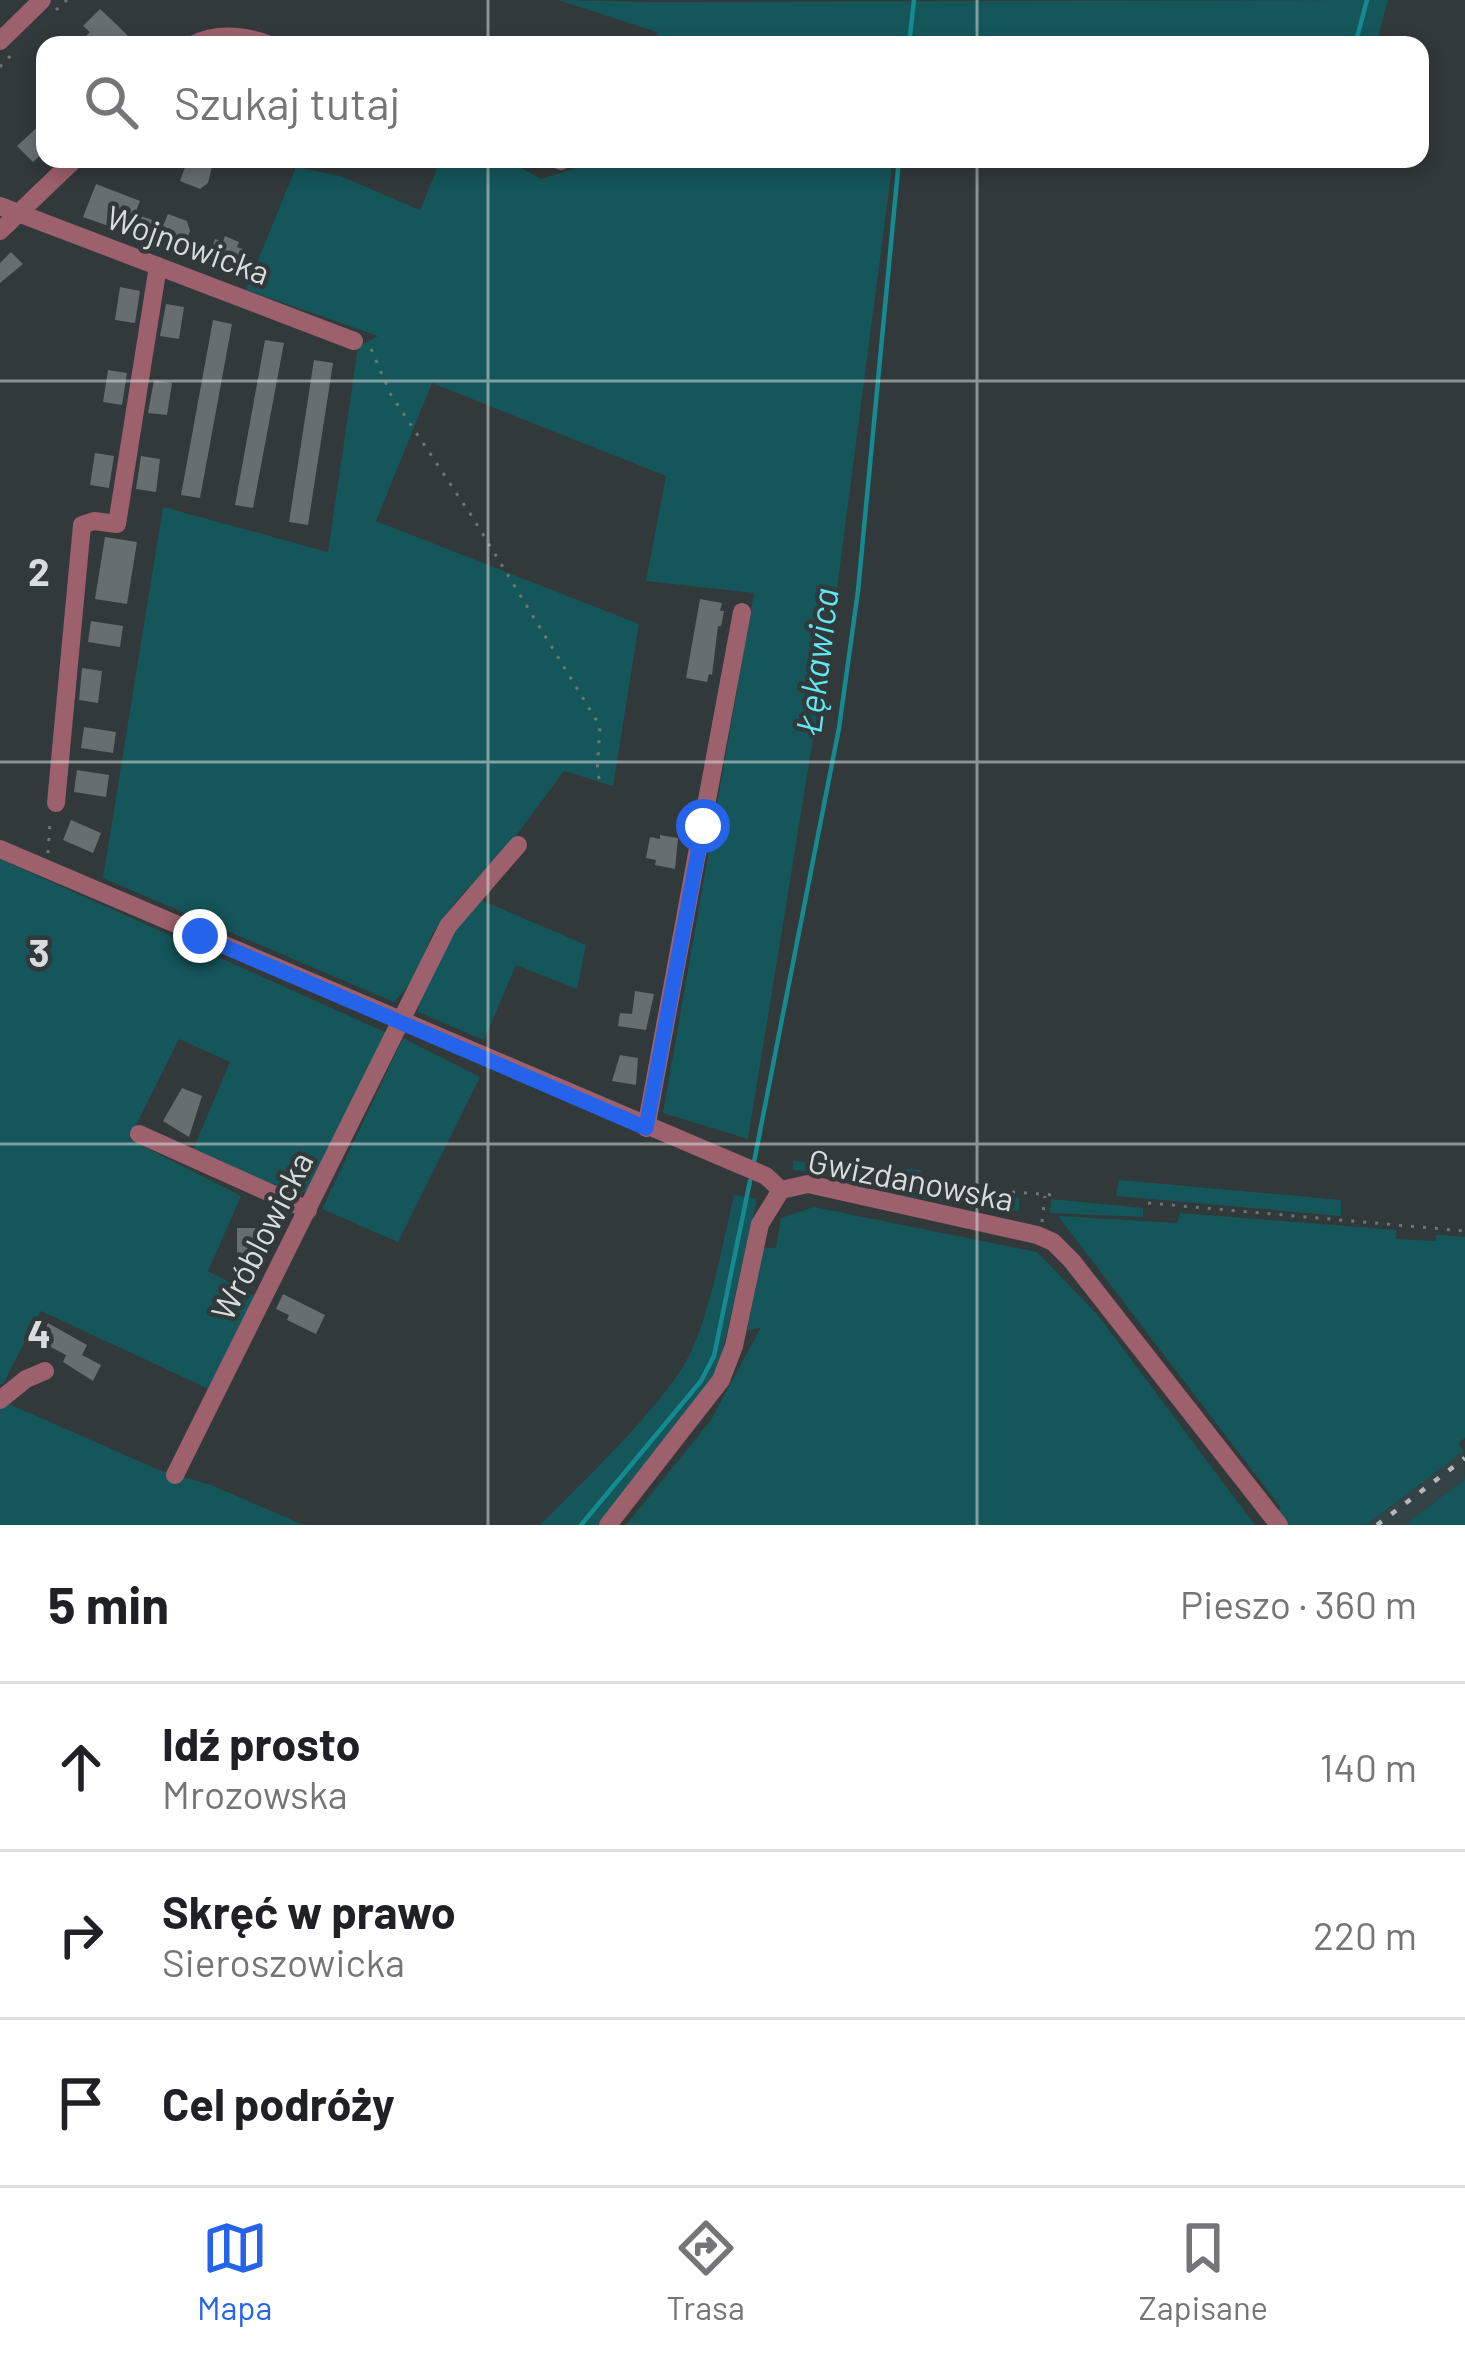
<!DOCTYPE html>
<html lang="pl">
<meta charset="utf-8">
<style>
body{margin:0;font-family:Barlow,sans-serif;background:#f6f6f6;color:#202124}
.stop{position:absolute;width:36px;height:36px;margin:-27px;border:9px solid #2563eb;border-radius:50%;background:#fff}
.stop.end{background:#2563eb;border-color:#fff;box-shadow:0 3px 12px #0008}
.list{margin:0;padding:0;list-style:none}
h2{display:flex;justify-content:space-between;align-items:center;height:156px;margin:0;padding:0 48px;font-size:51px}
h2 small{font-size:39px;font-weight:400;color:#757577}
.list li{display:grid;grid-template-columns:78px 1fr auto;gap:36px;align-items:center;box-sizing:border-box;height:168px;padding:0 48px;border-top:3px solid #e0e0e0}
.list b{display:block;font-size:45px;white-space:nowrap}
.list p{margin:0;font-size:39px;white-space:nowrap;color:#757577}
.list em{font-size:39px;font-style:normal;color:#757577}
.icon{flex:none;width:66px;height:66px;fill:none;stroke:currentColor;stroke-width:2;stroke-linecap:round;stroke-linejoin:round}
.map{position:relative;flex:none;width:1465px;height:1525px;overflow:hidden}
.search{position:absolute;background:#fff;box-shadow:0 6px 18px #0003;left:36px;right:36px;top:36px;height:132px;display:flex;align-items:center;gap:30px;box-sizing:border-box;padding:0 42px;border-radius:24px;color:#757577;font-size:45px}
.sheet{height:660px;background:#fff}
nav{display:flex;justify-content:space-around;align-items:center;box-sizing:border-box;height:168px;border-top:3px solid #e0e0e0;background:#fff;font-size:33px;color:#757577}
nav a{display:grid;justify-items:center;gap:6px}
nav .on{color:#2563eb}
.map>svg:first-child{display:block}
</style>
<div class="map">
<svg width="1465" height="1525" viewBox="0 0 1465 1525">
<rect width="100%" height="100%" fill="#32393a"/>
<path fill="#344345" d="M1464 1451 1465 1479 1404 1525H1366Z"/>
<path fill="#15565b" d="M558 0 650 2 1388 0 1376 45H653L657 32Z
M441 159H505L541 179 605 159H893L835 604 748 1139 663 1113 754 593 646 581 666 476 432 383 376 521 639 624 613 786 564 771 512 841 455 902 432 934 414 979 394 1002 103 878 163 507 328 552 358 347 378 336 246 290 296 167 340 176 420 210Z
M0 859 387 1033 311 1189 299 1194 192 1152 230 1062 179 1039 129 1139 241 1196 208 1271 257 1297 211 1390 41 1311 3 1384H0Z
M481 900 586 945 577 989 516 965 484 1040 418 1012C426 969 452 932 481 900Z
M403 1038 480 1077 398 1242 322 1209Z
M793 1161 921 1170V1179L793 1170Z
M1119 1180 1341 1200V1216L1116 1196Z
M901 1188 1019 1198V1211L903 1196Z
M734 1195 757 1199 718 1371 598 1525H540C585 1479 650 1419 684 1365 708 1325 723 1242 734 1195Z
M1051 1199 1143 1208V1217L1050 1213Z
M814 1207 1037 1252 1097 1314 1255 1525H626L711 1420 761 1327 747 1331 763 1248H776L781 1218Z
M1180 1213 1396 1230V1239L1436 1241V1235L1465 1237V1438L1458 1443 1464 1451 1366 1525H1288L1277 1511 1281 1508 1058 1216 1177 1223Z
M0 1400 159 1470 211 1485 304 1525H0Z
M1465 1479V1525H1404Z"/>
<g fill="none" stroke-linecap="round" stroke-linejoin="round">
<path stroke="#158a91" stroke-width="4.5" d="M909 45 914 0
M1355 45 1367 0
M754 1162 839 728 858 591 899 159
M581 1525 701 1381 714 1356 750 1181"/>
</g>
<path fill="#676e6f" d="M100 9 117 25 137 45H77L90 32 83 26Z
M45 120V151L33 162 17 146Z
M188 159H211L213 163 208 183 200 189 180 181Z
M96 184 140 201 135 214 164 224 168 214 187 221 190 231 184 246 176 252 156 244 158 239 130 227 128 233 83 217Z
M225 236 239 242 237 247 245 250 237 271 208 260 215 239 223 242Z
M11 252 23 264 0 283V263Z
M120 287 140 291 135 323 115 320Z
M166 304 184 307 179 339 160 336Z
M213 320 232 324 200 498 181 495Z
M265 340 284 343 253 508 235 505Z
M314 360 333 363 308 525 289 522Z
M108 370 127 373 122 405 103 402Z
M154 380 172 383 167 415 148 413Z
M95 453 114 456 109 488 90 485Z
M141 456 160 459 156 492 136 489Z
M105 537 137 542 127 604 95 599Z
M700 599 722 603 720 611H724L721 626H718L712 675 709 674 707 682 686 678Z
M91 621 123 626 120 647 88 642Z
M82 668 102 671 98 703 79 700Z
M84 727 116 732 113 753 81 748Z
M77 770 109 775 106 797 74 792Z
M71 820 101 833 93 853 63 840Z
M660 835 678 838 675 869 655 865 656 860 646 858 650 837 660 839Z
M635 991 654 994 646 1030 618 1026 620 1013 632 1014Z
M620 1055 638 1058 636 1085 612 1081Z
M182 1088 202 1096 189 1137 163 1121Z
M237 1228H262V1257H237Z
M283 1294 325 1315 316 1334 287 1320 289 1315 276 1309Z
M48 1323 87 1345 82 1355 101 1365 93 1381 63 1362 66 1355 39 1341Z"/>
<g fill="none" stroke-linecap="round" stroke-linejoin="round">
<path stroke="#6f7576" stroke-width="3" stroke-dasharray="3 9" stroke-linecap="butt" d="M56 10 67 0
M0 67 15 51
M371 349 391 395 473 518 600 726 597 773 602 785
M48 853 50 821
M1012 1192 1056 1195
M1148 1203 1465 1231
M1042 1222 1045 1196"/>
<path stroke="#9d606d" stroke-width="18" d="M0 41 42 0
M192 45C218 32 244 35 270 45
M556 159 561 161
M0 206 354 341
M0 231 75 159
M56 803 82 525 94 521 117 524 158 266
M0 849 766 1176 781 1190
M646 1128 742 612
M139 1134 308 1210
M0 1400 26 1379 45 1371
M175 1475 448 926 518 845
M608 1525 721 1380 734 1346 760 1224 781 1190 808 1184 1037 1235 1053 1242 1072 1261 1279 1525"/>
<path stroke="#b5b9ba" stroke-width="4.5" stroke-dasharray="6 12" stroke-linecap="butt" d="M1377 1525 1465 1458"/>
</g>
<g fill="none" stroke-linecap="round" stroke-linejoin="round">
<path stroke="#2563eb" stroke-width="15" d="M200 936 646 1128 703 826"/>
</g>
<path fill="none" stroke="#d8dcdd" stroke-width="3" stroke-opacity="0.55" d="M488 0V45M977 0V45M488 159V1525M977 159V1525M0 381H1465M0 762H1465M0 1144H1465"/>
<g text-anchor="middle" stroke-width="9" stroke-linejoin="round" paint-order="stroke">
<g font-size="33" fill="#d8dcdd" stroke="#32393a">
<text transform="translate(188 245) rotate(20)" y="12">Wojnowicka</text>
<text transform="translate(911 1180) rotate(11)" y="12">Gwizdanowska</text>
<text transform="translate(262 1236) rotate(-63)" y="12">Wróblowicka</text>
</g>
<g font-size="36" font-style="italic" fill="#5fe7f2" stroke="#32393a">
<text transform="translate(817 661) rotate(-83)" y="13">Łękawica</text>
</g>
</g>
<g font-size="39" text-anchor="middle" font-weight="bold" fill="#d8dcdd" stroke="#32393a" stroke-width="9" stroke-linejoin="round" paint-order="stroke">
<text x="39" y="586">2</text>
<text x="39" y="967">3</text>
<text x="39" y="1348">4</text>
</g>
</svg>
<div class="stop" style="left:703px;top:826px"></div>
<div class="stop end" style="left:200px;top:936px"></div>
<div class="search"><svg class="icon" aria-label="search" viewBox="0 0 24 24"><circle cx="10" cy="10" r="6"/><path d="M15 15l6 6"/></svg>Szukaj tutaj</div>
</div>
<section class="sheet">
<h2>5 min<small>Pieszo · 360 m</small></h2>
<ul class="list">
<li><svg class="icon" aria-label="ahead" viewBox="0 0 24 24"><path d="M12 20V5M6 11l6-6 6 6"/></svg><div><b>Idź prosto</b><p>Mrozowska</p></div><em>140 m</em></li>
<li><svg class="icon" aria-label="right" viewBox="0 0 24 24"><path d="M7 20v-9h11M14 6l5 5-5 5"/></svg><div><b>Skręć w prawo</b><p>Sieroszowicka</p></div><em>220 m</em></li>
<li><svg class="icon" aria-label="arrive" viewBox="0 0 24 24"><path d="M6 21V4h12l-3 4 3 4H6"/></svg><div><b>Cel podróży</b></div></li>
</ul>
</section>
<nav>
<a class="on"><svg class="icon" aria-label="map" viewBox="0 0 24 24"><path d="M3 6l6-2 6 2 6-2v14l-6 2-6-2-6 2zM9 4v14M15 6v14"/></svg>Mapa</a>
<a><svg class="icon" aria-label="directions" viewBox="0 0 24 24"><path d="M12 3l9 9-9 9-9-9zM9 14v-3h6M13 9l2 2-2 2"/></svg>Trasa</a>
<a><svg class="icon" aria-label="saved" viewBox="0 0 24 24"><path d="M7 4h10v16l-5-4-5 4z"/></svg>Zapisane</a>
</nav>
